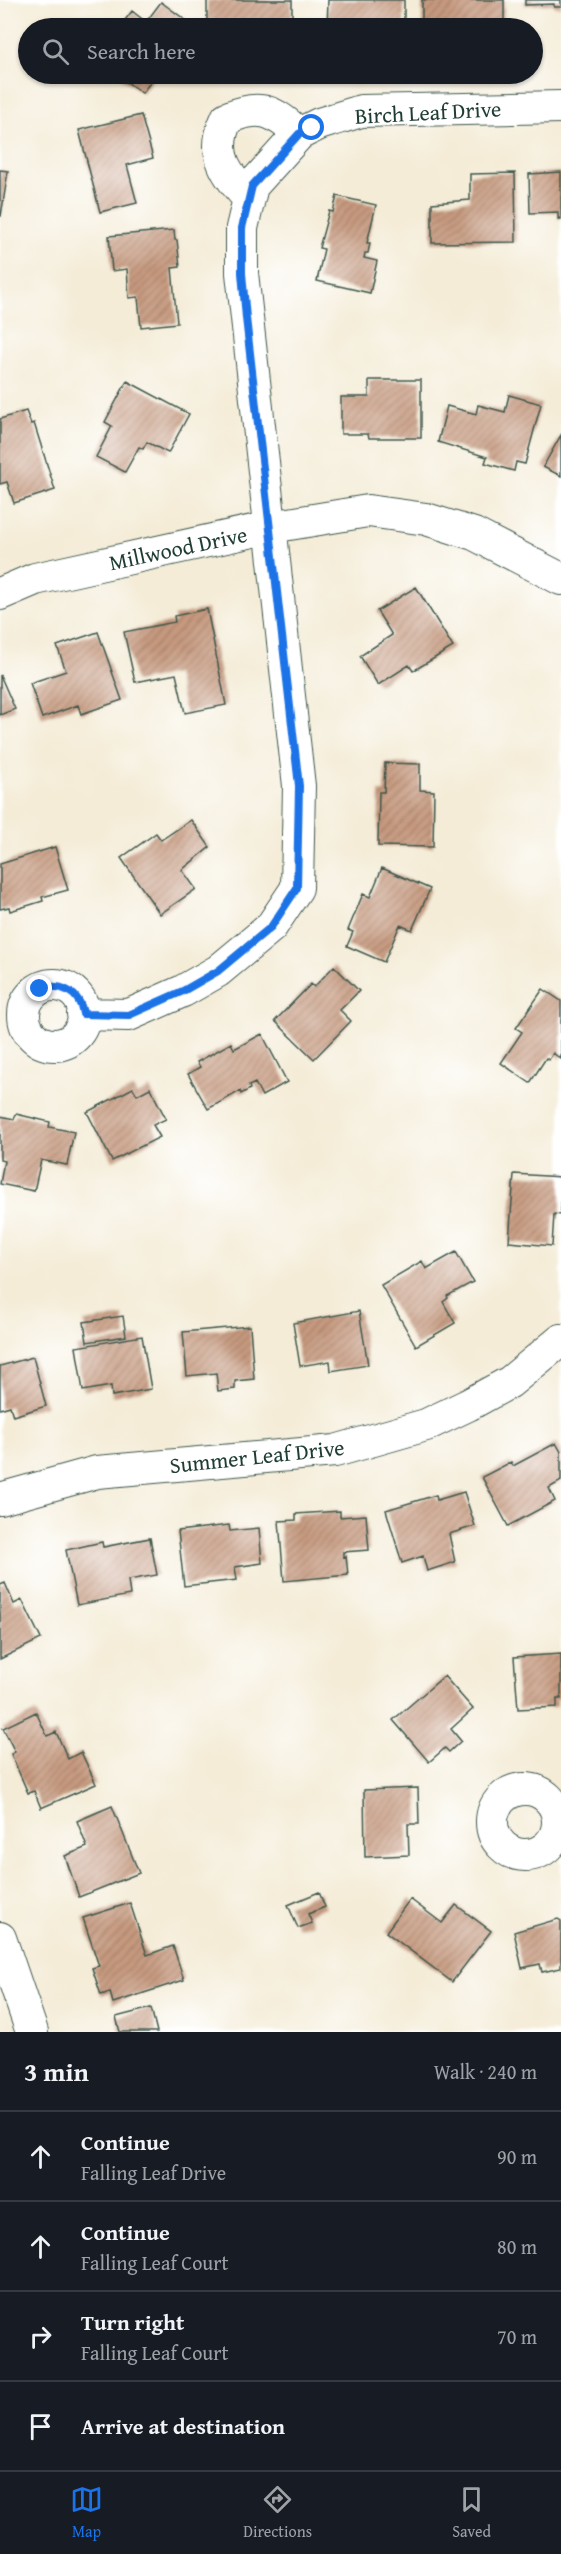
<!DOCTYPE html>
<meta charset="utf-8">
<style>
body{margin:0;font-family:"Gentium Book Plus",serif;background:#242831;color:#f1f3f6}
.stop{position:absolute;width:18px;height:18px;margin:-14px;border:4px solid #1a73e8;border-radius:50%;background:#fff}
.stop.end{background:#1a73e8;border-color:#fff;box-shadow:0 2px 6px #0008}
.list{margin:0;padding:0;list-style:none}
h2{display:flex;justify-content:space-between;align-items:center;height:78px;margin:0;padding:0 24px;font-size:26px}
h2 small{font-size:20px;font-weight:400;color:#9ea1a6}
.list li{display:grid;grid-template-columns:39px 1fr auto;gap:18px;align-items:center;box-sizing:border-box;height:90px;padding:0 24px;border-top:2px solid #363941}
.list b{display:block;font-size:22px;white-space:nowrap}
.list p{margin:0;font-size:20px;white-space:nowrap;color:#9ea1a6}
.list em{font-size:20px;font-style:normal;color:#9ea1a6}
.icon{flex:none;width:33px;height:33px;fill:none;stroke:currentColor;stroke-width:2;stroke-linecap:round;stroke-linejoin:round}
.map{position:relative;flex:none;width:561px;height:2032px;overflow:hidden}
.search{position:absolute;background:#171b24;box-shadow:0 2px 4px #0004;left:18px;right:18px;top:18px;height:66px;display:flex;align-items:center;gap:15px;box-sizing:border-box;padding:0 21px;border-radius:33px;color:#9ea1a6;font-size:22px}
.sheet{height:438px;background:#171b24}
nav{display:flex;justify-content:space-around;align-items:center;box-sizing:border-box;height:84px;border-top:2px solid #363941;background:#171b24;font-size:16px;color:#9ea1a6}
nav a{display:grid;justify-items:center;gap:3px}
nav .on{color:#1a73e8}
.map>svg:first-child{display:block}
</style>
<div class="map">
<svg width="561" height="2032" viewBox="0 0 561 2032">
<defs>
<pattern id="building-hatch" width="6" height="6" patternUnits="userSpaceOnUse" patternTransform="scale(1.5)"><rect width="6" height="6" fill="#c79a7f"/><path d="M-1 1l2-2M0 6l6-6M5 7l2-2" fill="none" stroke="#a17f69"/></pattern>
</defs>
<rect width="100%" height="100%" fill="#fff"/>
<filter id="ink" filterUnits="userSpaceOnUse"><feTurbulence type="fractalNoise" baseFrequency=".0167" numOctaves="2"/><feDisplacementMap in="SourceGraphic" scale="12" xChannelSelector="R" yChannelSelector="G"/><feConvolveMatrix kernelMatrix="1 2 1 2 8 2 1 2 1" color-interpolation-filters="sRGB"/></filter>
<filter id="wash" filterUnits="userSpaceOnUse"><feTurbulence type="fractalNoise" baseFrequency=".008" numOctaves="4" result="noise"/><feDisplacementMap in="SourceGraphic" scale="24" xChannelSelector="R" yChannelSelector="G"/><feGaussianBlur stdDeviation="1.35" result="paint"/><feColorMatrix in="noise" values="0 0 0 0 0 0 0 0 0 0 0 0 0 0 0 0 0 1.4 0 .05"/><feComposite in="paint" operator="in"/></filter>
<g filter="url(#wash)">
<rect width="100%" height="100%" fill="#f4ecd7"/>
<g id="blocks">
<path fill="url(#building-hatch)" d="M207 0H292V18H280V27L239 28V21H207Z
M328 0H404V28H327Z
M422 0H504V28H422Z
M525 0H561V7H554V4L525 5Z
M161 2 195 27 193 28H119L132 11 146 22Z
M116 74H157L142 93Z
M141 115 153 158 127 165 137 203 100 212 79 130Z
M0 170 8 171 1 216H0Z
M561 172V219H558V212L530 213 529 174Z
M515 173 516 242 432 243V203L470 200V174Z
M337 196 376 205 367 243H370L368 253H365L364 258 377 261 370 293 317 281 324 249 319 248 329 211 333 212Z
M174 230 175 240H177L180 267 172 268 177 323 141 327 138 297 129 298 127 269 112 271 109 236Z
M369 380H421V438H369L368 434H341V397H369Z
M127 381 189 414 168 453 147 442 143 449 139 447 125 472 96 457 112 426 105 422Z
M509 395 541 404 525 464 516 462 514 471 485 463 487 457 438 442 447 406 476 414 478 405 505 412Z
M26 411 31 424 34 423 55 490 14 503 7 482 0 484V419Z
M561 435V476L543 467Z
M416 587 453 647 413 671 409 665 378 685 360 656 392 635 377 611Z
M207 609 226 705 185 713 176 674 135 682 124 632 175 622 174 616Z
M98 632 122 700 81 714 78 705 42 718 30 683 66 671 57 646Z
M0 675 15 709 0 715Z
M385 763 420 764V790L434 791 433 847 378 846 379 792H384Z
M191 820 210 847 182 870 196 889 160 914 121 858 156 833 161 840Z
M55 847 68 890 42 897 43 901 10 911 9 907 0 909V864Z
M382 868 430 889 412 930 400 925 384 962 347 946 353 932 348 930 363 894 370 897Z
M334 966 359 991 340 1010 351 1021 314 1059 275 1021 311 984 314 987Z
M543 989 561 1001V1059L553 1053 549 1060 546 1058 530 1083 501 1063 522 1032 516 1028Z
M262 1034 287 1082 262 1096 255 1083 249 1086 250 1089 241 1094 240 1091 208 1109 188 1074 200 1067 197 1062 231 1043 234 1049Z
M133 1088 137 1095 150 1088 166 1119 153 1125 160 1137 112 1161 87 1112Z
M16 1114 50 1122 49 1127 74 1132 67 1165 41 1160 34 1191 0 1184 4 1161 0 1160V1116L14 1119Z
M514 1174 561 1177V1215L554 1214 552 1246 509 1242Z
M456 1252 473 1282 447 1296 448 1298 443 1302 455 1323 416 1346 381 1285 422 1261 426 1269Z
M359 1311 368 1365 331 1371 330 1361 300 1366 293 1323Z
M123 1316 126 1336 87 1342 84 1322Z
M250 1326 254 1379 235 1381V1389L218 1391 216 1373 187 1376 183 1332Z
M142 1336 151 1389 112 1396 111 1386 83 1391 76 1347Z
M33 1357 46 1406 13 1416 10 1406 0 1409V1366Z
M556 1443 561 1452V1481L549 1488 555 1501 508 1526 482 1477 511 1462 513 1466Z
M464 1492 475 1526 449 1534 455 1562 427 1571 423 1556 402 1563 386 1510 436 1495 437 1500Z
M340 1511V1517L366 1515 369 1550 343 1552V1557L346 1556 348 1575 284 1581 279 1521 296 1520V1514Z
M229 1525 230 1531 259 1528 262 1563 235 1567 237 1580 184 1586 178 1531Z
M150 1538 157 1575 128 1580 130 1595 77 1605 66 1550 102 1542 103 1547Z
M5 1583 14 1604 22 1600 41 1639 0 1659V1585Z
M561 1654V1699H557V1707L518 1709 514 1657Z
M444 1676 473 1709 451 1729 461 1741 449 1752 445 1748 429 1762 393 1720Z
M36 1712 47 1736 56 1732 68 1759 81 1752 96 1784 41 1808 34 1791 28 1793 11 1754 15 1752 3 1728Z
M418 1788 419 1824H408L409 1855 365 1857 364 1790Z
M112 1806 139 1873 79 1897 65 1856 87 1847 77 1821Z
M319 1892 325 1907 308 1914 312 1923 298 1928 288 1905Z
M410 1899 442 1923 456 1905 491 1931 452 1982 386 1932Z
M130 1903 147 1955 173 1946 184 1980 113 2003 110 1992 101 1995 92 1968 99 1966 83 1918Z
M558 1919 561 1921V1968L542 1972 540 1964 522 1968 514 1932Z
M151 2008 157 2032H120L116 2017Z"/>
</g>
</g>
<g filter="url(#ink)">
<use href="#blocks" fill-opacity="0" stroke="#3f574c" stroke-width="1.5"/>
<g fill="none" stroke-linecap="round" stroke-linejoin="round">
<defs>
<path id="street" d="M249 199C226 173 210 154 227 118 260 104 273 110 299 134
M0 594 35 579 271 527 368 511 426 519 474 534 561 579
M24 1015a30 30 0 1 1 60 0a30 30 0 1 1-60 0Z
M83 1014 129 1015 183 991 218 971 271 927 297 888 299 786 242 273V228L252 186 299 134 319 124 361 111 561 107
M0 1499 97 1472 335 1451 426 1425 468 1405 510 1382 561 1340
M492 1822a33 33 0 1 1 66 0a33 33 0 1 1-66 0Z
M0 1938 32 2032"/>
</defs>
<use href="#street" stroke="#3f574c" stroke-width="34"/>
<use href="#street" stroke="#fff" stroke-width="32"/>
</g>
</g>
<g fill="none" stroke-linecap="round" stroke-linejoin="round" filter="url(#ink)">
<path stroke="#1a73e8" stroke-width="8" d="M40 989C60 982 80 992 83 1014L129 1015 183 991 218 971 271 927 297 888 299 786 246 318 242 273V228L252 186 299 134 312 128"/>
</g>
<g text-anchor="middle" stroke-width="4.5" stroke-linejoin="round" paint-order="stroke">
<g font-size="22" fill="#1f3d34" stroke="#fff">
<text transform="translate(428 112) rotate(-3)" y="8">Birch Leaf Drive</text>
<text transform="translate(178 548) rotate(-12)" y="8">Millwood Drive</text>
<text transform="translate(257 1456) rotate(-6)" y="8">Summer Leaf Drive</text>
</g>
</g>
</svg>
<div class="stop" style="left:312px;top:128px"></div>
<div class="stop end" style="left:40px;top:989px"></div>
<div class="search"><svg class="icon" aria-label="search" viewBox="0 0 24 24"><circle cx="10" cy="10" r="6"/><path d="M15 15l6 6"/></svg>Search here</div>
</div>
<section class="sheet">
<h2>3 min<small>Walk · 240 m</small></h2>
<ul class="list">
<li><svg class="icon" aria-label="ahead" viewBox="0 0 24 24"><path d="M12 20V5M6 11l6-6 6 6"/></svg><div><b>Continue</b><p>Falling Leaf Drive</p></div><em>90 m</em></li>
<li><svg class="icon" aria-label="ahead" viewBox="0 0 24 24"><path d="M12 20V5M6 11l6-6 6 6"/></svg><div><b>Continue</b><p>Falling Leaf Court</p></div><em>80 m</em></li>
<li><svg class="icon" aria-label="right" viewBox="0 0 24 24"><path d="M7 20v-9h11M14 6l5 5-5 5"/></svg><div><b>Turn right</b><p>Falling Leaf Court</p></div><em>70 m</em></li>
<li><svg class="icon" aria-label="arrive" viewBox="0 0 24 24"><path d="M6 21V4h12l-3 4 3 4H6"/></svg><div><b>Arrive at destination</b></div></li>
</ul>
</section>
<nav>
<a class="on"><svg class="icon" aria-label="map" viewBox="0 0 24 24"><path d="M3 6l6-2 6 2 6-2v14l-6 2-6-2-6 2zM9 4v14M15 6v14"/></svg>Map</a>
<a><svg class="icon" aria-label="directions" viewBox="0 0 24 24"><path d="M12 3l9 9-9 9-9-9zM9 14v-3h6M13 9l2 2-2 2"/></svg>Directions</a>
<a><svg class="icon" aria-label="saved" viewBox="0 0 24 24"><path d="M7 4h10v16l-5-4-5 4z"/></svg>Saved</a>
</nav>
